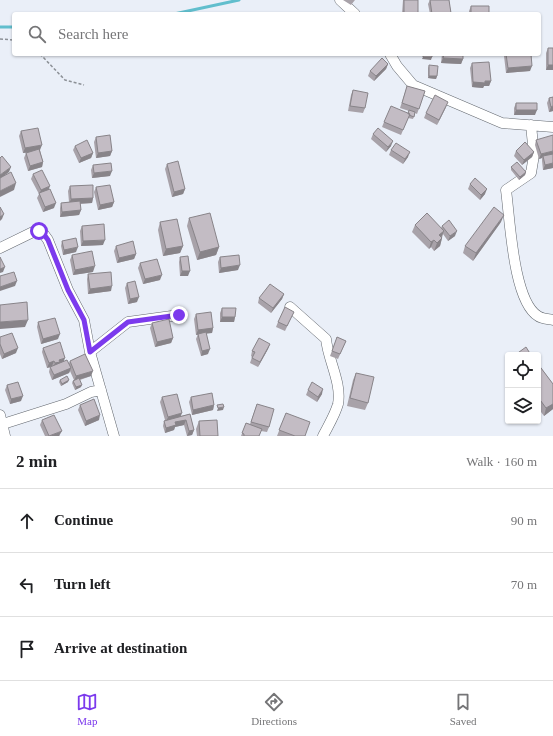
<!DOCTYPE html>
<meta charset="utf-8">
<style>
body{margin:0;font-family:Georgia,serif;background:#f6f6f6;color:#202124}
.controls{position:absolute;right:12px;bottom:12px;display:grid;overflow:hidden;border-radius:4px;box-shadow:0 1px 3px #0004}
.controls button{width:36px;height:36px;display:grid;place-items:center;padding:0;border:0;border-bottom:1px solid #e0e0e0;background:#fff;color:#202124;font:20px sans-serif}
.stop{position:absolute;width:12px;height:12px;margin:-9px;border:3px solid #7c3aed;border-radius:50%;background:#fff}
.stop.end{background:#7c3aed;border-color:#fff;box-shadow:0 1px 4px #0008}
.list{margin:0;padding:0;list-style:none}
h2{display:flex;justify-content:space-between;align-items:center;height:52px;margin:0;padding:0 16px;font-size:17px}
h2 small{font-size:13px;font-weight:400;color:#757577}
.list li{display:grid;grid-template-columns:26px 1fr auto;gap:12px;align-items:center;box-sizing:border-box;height:64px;padding:0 16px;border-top:1px solid #e0e0e0}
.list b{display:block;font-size:15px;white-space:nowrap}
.list em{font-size:13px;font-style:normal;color:#757577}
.icon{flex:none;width:22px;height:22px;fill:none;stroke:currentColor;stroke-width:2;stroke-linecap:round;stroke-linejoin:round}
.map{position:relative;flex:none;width:553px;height:436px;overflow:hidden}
.search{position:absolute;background:#fff;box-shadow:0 1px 3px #0004;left:12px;right:12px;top:12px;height:44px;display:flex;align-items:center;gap:10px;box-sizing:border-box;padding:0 14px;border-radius:4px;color:#757577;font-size:15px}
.sheet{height:244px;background:#fff}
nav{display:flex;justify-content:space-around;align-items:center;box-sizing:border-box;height:56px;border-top:1px solid #e0e0e0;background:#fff;font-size:11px;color:#757577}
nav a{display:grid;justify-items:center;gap:2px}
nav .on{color:#7c3aed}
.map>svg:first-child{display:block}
</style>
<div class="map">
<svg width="553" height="436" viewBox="0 0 553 436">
<rect width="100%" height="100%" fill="#eaeff8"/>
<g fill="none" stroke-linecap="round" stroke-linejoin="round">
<path stroke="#61becd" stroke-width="3" d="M174 14 239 0
M0 27H14"/>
<defs>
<path id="minor" d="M340 0 355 14
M390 54 397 66 413 85 502 123 553 127
M531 125 534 155 531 173 506 190C510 219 513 301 538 316 542 319 549 319 553 320
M0 248 35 231 43 233 48 240 68 290 84 320 90 352 114 436
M290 307 326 339C328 360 342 383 338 404 335 415 328 426 323 436
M90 352 128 322 179 315
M0 415 5 436
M3 424 66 404 91 392 101 390"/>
</defs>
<use href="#minor" stroke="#62676e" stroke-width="11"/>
<path stroke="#8c9096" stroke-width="1.5" stroke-dasharray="3 2" stroke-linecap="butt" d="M0 39 14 40
M40 54 65 80 84 85"/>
<use href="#minor" stroke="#fff" stroke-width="10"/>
</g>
<path fill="#a8a2a9" d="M343 0H355L351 5Z
M403 0H418V14H402Z
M430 0H449L451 14H430L428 4Z
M471 6 489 14H469V11Z
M548 48 553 70H546V53Z
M442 54H463V59L461 64 441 63Z
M505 54H531L530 71 506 73 504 56Z
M472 63 491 81 489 86H484L483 88 472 87 470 68Z
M388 64 386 69 374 81 368 76 370 71Z
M429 65 437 76 436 79 428 78V68Z
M407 86 425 91 417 114 415 113 413 119 408 118 401 135 382 127 384 122 408 114 409 111 400 108Z
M353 90 365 108 363 113 348 111 351 95Z
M553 97V111L549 112 547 103 549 98Z
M516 103 535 115H514V108Z
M446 107 437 125 424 118 426 113Z
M21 131 40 150 43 162 42 167 28 171 24 158 26 153H23L19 136Z
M373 134 391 146 386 152 371 139Z
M96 137 112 151 110 156 96 158 94 142Z
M536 140 553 168 543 170 542 161V158L539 159 535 145Z
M75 146 93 153 91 158 79 163 73 150Z
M391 150 408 157 403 164 389 155Z
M516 151 534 152 532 157 522 165 514 156Z
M167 164 185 189 183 194 172 197 165 169Z
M93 165 110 176 92 178 91 170Z
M511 167 526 172 525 175 519 180 511 170Z
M33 174 49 190 54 208 43 212 37 198 39 194 31 179Z
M470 184 485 194 480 200 468 189Z
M70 186 93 198 92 203 80 204 81 210 79 215 60 217V208L61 203 69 202 68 191Z
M96 187 114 202 112 207 98 210 94 192Z
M189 218 219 247 216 255 197 260 187 226Z
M160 222 183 246 180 253 163 256 158 230Z
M501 222 473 261 463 253 465 246Z
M415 225 441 228 442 226 455 236 448 241 443 234 440 246 434 251 431 247 429 249 412 232Z
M82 226 103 245 81 246 80 231Z
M62 241 76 252 63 255 61 246Z
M116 246 136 254 134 259 117 263 114 251Z
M72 255 93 272 73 275 70 260Z
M180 257 188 276H180L179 262Z
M220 257 238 270 219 273 218 262Z
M140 263 160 280 143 284 138 268Z
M88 274 111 291 88 294 87 279Z
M127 283 137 302 128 304 125 288Z
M284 294 282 299 271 313 258 303 259 298Z
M222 308 235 317 234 322H220V313Z
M294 312 285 331 276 327 278 322Z
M196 314 213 328 212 333H206L208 354 201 356 196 339 198 334 196 335 194 319Z
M38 322 58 339 41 344 37 327Z
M152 323 173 338 171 343 155 347 150 328Z
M0 337 16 353 2 359 0 354Z
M337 337 346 341 338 359 330 356Z
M270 344 268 349 258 367 250 363 252 357 251 356 252 351Z
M43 348 64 361 69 363 70 361 91 376 80 380 81 387 75 390 72 383 73 381 74 380 70 371 69 373 52 380 49 372 50 367H52L47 368 42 352Z
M538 364 553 384V409L544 416 538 408Z
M356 373 368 403 365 410 347 406 353 380Z
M60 380 68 382 61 386 59 382Z
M7 385 21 401 10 404 5 390Z
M308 390 322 394 317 402 306 395Z
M162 397 181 416 190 414 194 430 192 435 187 436 184 425 175 427 174 430 165 433 163 426 164 421 165 420 160 402Z
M191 397 214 405 213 410 192 415 189 402Z
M257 404 269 427 267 432 261 431 259 436H241L246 423 250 424Z
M80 405 99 420 85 426 78 410Z
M286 413 305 436H277Z
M42 420 60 436H45L40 425Z
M199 421 218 436H197L196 429Z"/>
<path fill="#888489" d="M423 57H432L431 60 422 59Z
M443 58 463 59 461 64 441 63Z
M388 64 386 69 374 81 376 76Z
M548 65H553V70H546Z
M532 66 530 71 506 73 508 68Z
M429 76H437L436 79 428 78Z
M491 81 489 86H484L483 88 472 87 473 82Z
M448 102 446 107 437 125 439 120Z
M553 106V111L549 112 551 107Z
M516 110H537L535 115H514Z
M393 141 391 146 386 152 388 147Z
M42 145 40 150 23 153 25 148Z
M112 151 110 156 96 158 98 153Z
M553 151V155L543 156 542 158 539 159 541 154Z
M410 152 408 157 403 164 405 159Z
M534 152 532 157 522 165 524 160Z
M93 153 91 158 79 163 81 158Z
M43 162 42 167 28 171 30 166Z
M553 163V168L543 170 545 165Z
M11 167 9 172 0 179V175Z
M112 171 110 176 92 178 94 173Z
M526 172 525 175 519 180 520 177Z
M16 183 14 190 0 197V191Z
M50 186 48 191 39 195 41 190Z
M185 189 183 194 172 197 174 192Z
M487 189 485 194 480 200 481 195Z
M93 198 92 203 69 204 71 199Z
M114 202 112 207 98 210 100 205Z
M56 203 54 208 43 212 45 207Z
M81 210 79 215 60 217 62 212Z
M4 214 2 219 0 221V217Z
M504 215 501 222 473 261 476 253Z
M444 231 441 238 439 235Z
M457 231 455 236 448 241 450 236Z
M442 238 440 246 434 251 437 243Z
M105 240 103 245 81 246 83 241Z
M434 240 431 247 429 249 431 242Z
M183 246 180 253 163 256 166 249Z
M78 247 76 252 63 255 64 250Z
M219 247 216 255 197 260 200 252Z
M136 254 134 259 117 263 119 258Z
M240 265 238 270 219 273 221 268Z
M95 266 93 272 73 275 75 270Z
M5 267 3 272 0 273V269Z
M182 271H190L188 276H180Z
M162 275 160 280 143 284 145 279Z
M17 281 15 286 0 291V287Z
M112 286 111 291 88 294 90 289Z
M284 294 282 299 271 313 273 308Z
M139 297 137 302 128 304 130 299Z
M222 317H235L234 322H220Z
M28 320 25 327 0 329V322Z
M213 328 212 333 196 335 198 330Z
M60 334 58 339 41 344 43 339Z
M173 338 171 343 155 347 157 342Z
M270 344 268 349 258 367 260 362Z
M18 348 16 353 2 359 4 354Z
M210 349 208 354 201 356 202 351Z
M65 358 63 363 53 368 55 363 59 360Z
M54 361 52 366 47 368 49 363Z
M71 368 69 373 52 380 54 375Z
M93 371 91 376 74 381 76 376Z
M69 380 68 382 61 386 62 384Z
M82 385 81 387 75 390 76 387Z
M323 389 322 394 317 402 318 397Z
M23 396 21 401 10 404 11 399Z
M553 404V409L544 416 546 408Z
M214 405 213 410 192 415 193 410Z
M224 407 223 410 217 411 218 408Z
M182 413 180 418 166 422 168 417Z
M100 415 99 420 85 426 86 421Z
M186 420 184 425 175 427 174 430 165 433 166 428 175 422Z
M194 430 192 435 187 436 189 431Z
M62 431 59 436H50Z"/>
<path fill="#c3bcc4" stroke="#888489" d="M404 0H418V14H404Z
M430 0H449L451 13 432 14Z
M471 6H489V14H471Z
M548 48H553V65H548Z
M423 54H432V57H423Z
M444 54H463V59L443 58Z
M506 54H531L532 66 508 68Z
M382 58 388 64 376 76 370 71Z
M489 62 491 81H485V83L473 82 472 63Z
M429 65 438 66 437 76H429Z
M407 86 425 91 419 109 402 103Z
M353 90 368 93 365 108 350 106Z
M435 95 448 102 439 120 426 113Z
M553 97V106L551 107 549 98Z
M516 103H537V110H516Z
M391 106 410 114 403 130 384 122Z
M409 110 415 112 414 117 409 115 410 114H408Z
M38 128 42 145 25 148 21 131Z
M378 128 393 141 388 147 373 134Z
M110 135 112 151 98 153 96 137Z
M553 135V151L541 154 536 140Z
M87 140 93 153 81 158 75 146Z
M525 142 534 152 524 160 516 151Z
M396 143 410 152 405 159 391 150Z
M39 149 43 162 30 166 26 153Z
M553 154V163L545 165 543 156Z
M2 156 11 167 0 175V158Z
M178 161 185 189 174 192 167 164Z
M517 162 526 172 520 177 511 167Z
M111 163 112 171 94 173 93 165Z
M42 170 50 186 41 190 33 174Z
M11 172 16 183 0 191V178Z
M475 178 487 189 481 195 470 184Z
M93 185V198L71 199 70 186Z
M110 185 114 202 100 205 96 187Z
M50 189 56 203 45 207 39 193Z
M80 201 81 210 62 212 61 203Z
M0 207 4 214 0 217Z
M494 207 504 215 476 253 465 246Z
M210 213 219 247 200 252 189 218Z
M427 213 444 231 439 235 442 238 437 243 434 240 431 242 415 225Z
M177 219 183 246 166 249 160 222Z
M449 220 457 231 450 236 442 226Z
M104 224 105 240 83 241 82 226Z
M76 238 78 247 64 250 62 241Z
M133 241 136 254 119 258 116 246Z
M92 251 95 266 75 270 72 255Z
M239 255 240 265 221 268 220 257Z
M188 256 190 271H182L180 257Z
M0 257 5 267 0 269Z
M157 259 162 275 145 279 140 263Z
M14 272 17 281 0 287V276Z
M111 272 112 286 90 289 88 274Z
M135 281 139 297 130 299 127 283Z
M270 284 284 294 273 308 259 298Z
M27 302 28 320 0 322V305Z
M285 307 294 312 287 326 278 322Z
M222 308H236L235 317H222Z
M211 312 213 328 198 330 196 314Z
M55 318 60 334 43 339 38 322Z
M169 319 173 338 157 342 152 323Z
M206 332 210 349 202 351 198 334Z
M12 333 18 348 4 354 0 344V337Z
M337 337 346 341 340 354 332 351Z
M259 338 270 344 260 362 252 358 255 352 252 351Z
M60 342 65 358 59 360 60 362 55 363 54 361 49 363 43 348Z
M526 347 531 355H515Z
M85 354 93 371 76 376 70 361Z
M67 360 71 368 54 375 50 367Z
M538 364 553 384V404L546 408 538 397Z
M356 373 374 377 368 403 350 398Z
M67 376 69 380 62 384 60 380Z
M79 378 82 385 76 387 73 381Z
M18 382 23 396 11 399 7 385Z
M312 382 323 389 318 397 308 390Z
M212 393 214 405 193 410 191 397Z
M177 394 182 413 168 417 162 397Z
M94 399 100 415 86 421 80 405Z
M223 404 224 407 218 408 217 405Z
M257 404 274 409 269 427 251 422Z
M286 413 310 422 305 436H295L279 430Z
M190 414 194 430 189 431 186 420 175 422 176 425 166 428 164 421Z
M54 415 62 431 49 436 42 420Z
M217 420 218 436H200L199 421Z
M246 423 262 429 259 436H244V434L242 433Z"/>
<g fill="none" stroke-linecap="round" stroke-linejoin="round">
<path stroke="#7c3aed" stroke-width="5" d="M39 231 43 233 48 240 68 290 84 320 90 352 128 322 179 315"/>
</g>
</svg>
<div class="controls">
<button><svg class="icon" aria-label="locate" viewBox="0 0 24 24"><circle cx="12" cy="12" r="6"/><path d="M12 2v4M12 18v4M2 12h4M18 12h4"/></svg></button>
<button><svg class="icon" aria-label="layers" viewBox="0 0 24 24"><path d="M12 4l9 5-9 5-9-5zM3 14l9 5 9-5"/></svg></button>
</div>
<div class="stop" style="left:39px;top:231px"></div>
<div class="stop end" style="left:179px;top:315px"></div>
<div class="search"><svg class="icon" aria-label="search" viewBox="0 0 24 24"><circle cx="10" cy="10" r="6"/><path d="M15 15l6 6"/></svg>Search here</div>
</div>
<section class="sheet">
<h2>2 min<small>Walk · 160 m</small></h2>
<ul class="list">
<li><svg class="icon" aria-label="ahead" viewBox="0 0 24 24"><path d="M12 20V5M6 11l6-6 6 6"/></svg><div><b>Continue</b></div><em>90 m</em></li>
<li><svg class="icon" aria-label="left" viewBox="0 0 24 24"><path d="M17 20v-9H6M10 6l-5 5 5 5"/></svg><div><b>Turn left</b></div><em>70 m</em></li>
<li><svg class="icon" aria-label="arrive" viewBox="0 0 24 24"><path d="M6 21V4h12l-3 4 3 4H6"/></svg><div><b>Arrive at destination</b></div></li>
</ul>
</section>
<nav>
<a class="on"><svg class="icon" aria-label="map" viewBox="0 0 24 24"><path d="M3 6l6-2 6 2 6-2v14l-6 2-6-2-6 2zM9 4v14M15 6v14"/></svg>Map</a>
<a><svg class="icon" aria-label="directions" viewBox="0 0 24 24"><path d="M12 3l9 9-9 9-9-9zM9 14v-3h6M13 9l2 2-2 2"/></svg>Directions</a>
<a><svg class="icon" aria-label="saved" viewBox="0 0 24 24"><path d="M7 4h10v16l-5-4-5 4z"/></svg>Saved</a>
</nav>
